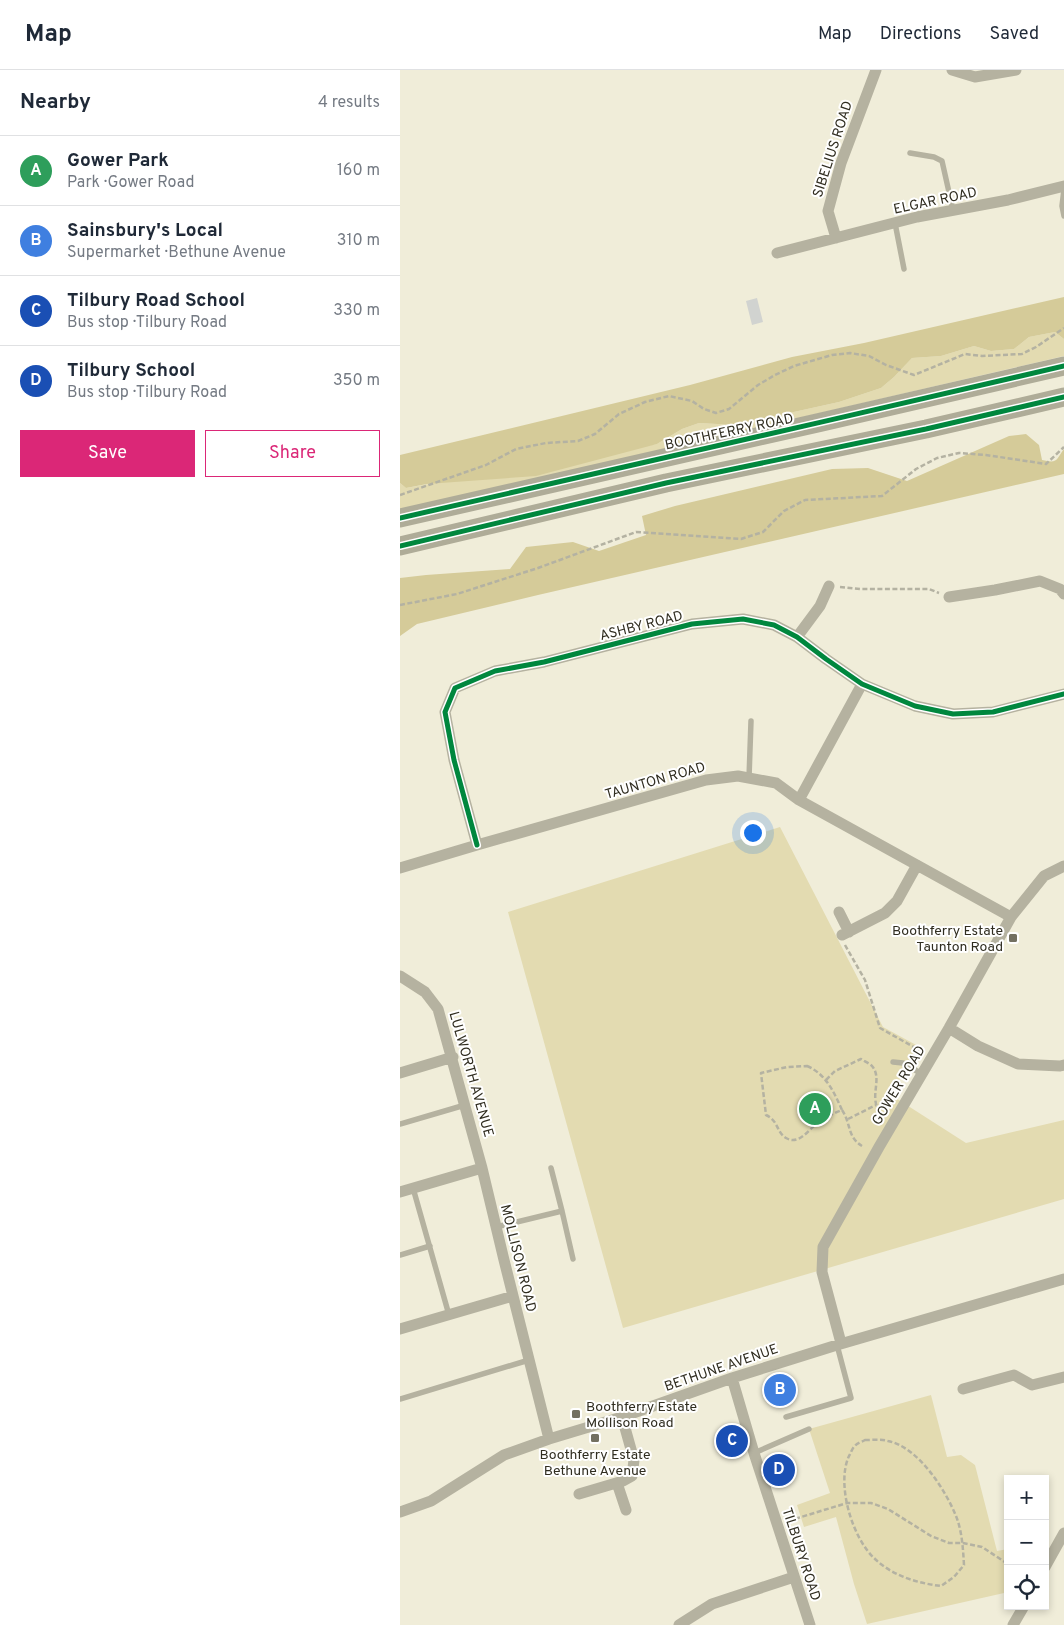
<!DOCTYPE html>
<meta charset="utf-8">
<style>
body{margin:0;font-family:Overpass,sans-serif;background:#f6f6f7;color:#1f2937}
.controls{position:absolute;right:15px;bottom:15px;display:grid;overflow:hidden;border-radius:0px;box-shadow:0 2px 8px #0003}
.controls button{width:45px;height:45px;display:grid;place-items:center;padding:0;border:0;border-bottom:1px solid #e0e1e3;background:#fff;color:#1f2937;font:25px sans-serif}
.you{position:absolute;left:352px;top:762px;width:18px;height:18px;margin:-12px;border:4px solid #fff;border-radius:50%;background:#1a73e8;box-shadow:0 0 0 8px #1a73e833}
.badge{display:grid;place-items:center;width:32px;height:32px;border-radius:50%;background:#db2777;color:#fff;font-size:16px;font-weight:700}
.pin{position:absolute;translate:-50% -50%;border:2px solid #fff;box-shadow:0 1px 5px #0006}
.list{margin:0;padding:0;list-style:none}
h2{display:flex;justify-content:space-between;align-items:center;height:65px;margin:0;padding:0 20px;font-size:21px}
h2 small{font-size:16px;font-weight:400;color:#747a83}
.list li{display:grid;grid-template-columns:32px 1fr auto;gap:15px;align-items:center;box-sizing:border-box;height:70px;padding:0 20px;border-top:1px solid #e0e1e3}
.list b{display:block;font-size:19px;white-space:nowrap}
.list p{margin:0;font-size:16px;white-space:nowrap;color:#747a83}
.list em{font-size:16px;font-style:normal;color:#747a83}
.actions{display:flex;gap:10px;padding:15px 20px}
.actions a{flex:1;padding:11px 0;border:1px solid #db2777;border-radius:0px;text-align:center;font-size:18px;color:#db2777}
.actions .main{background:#db2777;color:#fff}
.icon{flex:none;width:28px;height:28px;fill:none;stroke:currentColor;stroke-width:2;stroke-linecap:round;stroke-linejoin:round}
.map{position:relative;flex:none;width:664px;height:1555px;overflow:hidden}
header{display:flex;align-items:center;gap:30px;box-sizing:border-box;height:70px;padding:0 25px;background:#fff;border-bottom:1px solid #e0e1e3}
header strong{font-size:24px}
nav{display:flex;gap:28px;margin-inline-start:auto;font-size:18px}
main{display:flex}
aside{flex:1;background:#fff}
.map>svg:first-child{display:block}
</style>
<header>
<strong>Map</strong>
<nav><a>Map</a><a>Directions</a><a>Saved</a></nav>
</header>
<main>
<aside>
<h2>Nearby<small>4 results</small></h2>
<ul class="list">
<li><span class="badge" style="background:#2e9e5b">A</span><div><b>Gower Park</b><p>Park · Gower Road</p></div><em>160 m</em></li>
<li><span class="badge" style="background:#3f7fe0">B</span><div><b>Sainsbury's Local</b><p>Supermarket · Bethune Avenue</p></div><em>310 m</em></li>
<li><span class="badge" style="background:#1a4fb4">C</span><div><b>Tilbury Road School</b><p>Bus stop · Tilbury Road</p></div><em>330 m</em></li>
<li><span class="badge" style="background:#1a4fb4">D</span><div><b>Tilbury School</b><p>Bus stop · Tilbury Road</p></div><em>350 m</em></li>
</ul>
<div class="actions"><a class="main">Save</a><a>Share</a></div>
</aside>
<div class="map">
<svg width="664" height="1555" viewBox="0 0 664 1555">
<rect width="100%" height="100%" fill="#f0edd9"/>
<path fill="#e3dbb1" d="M655 262 664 269V286L0 441V413L6 418 257 374 282 359 299 353 335 355 439 332 481 318 494 307 512 288 541 286 574 276 591 281 614 279 629 267Z
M380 757 483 957 518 976 491 1025 566 1073 664 1050V1129L223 1258 108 842Z
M531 1325 547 1387 561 1385 575 1395 597 1481 608 1479V1517L604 1523 467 1554 454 1514 436 1447 404 1457 397 1435 430 1423 409 1359Z"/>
<path fill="#d5cb99" d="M664 227V269L655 262 629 267 614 279 591 281 574 276 541 286 512 288 494 307 481 318 439 332 335 355 299 353 282 359 257 374 136 406 27 414 6 418 0 413V385L290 315 392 287 464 273Z
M626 364 639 375 642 390C659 394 656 389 664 379V404L138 525 17 554 0 566V508L26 505 110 499 126 477 173 472 199 481 246 465 242 446 275 436 432 399 468 398 507 411 609 366Z"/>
<path fill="#d1d3d0" d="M357 228 363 252 352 255 346 231Z"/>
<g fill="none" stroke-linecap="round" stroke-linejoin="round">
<path stroke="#b4b2a2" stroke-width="2.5" stroke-dasharray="5 2.5" stroke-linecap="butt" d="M0 425 86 395 116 379 146 373 178 371 195 364 219 344 245 332 269 326 292 331 304 339 316 343 329 339 358 315 375 305 394 296 432 285 450 283 469 286 486 295 514 305 565 284 582 286 622 284 636 277 664 258
M440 517 460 519H529L539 523
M0 535 57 524 138 498 236 462 341 469 363 462 384 441 405 430 482 426 516 399 537 388 559 383 586 385 646 394 664 377
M445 875 465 910 480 958 519 980
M407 996C426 1004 434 1022 442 1040 432 1044 423 1048 415 1055 407 1062 398 1075 386 1068 376 1062 379 1051 366 1045L361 1003 387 997Z
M426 1010 435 1001 461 989C464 991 469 993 472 996 484 1010 466 1029 483 1046
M442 1040C451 1053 447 1067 462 1076
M448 1049 476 1035
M465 1370C472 1370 481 1369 488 1371 518 1377 545 1419 556 1446 562 1461 563 1478 564 1495L554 1507 541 1516C517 1513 493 1506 475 1489 452 1468 436 1414 449 1386 451 1383 452 1378 455 1376 457 1373 462 1372 465 1370Z
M388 1451 447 1433H471L488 1439 531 1466 549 1473H563L582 1477 608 1494"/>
<path stroke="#b5b2a0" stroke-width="5.5" d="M510 83 534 87 542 91 553 140
M664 119 662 136 664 146
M495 153 504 199
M349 708 351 651
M493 992 503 993 522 1004
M0 1054 65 1035
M13 1118 49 1245
M162 1141 173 1189
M96 1157 162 1141 151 1098
M0 1185 30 1176
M0 1329 129 1290
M386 1347 451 1328 437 1275
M354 1383 409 1359"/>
<path stroke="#b5b2a0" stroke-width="11" d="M552 0 575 7 616 0
M436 168 428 141 441 93 476 0
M377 183 517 147 608 130 664 116
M549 527 595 520 640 511 660 519 664 524
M397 567 420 536 429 516
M399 730 462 614
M77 775 54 690 45 642 55 618 95 601 144 592 292 554 343 549 374 555 397 567 426 589 462 614 515 636 553 644 593 642 664 624
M0 798 77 775 306 710 338 706 376 713 399 730 611 847
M439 842 449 862
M442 865 485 843 497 831 517 795
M0 906 25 922 38 939 82 1098
M549 958 578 976 618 994 660 996 664 995
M0 1003 53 987
M0 1122 82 1098 104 1190 149 1369
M0 1259 113 1226
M441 1273 422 1202 423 1177 479 1077 549 958 611 847 644 806 664 796
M332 1308 354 1383 410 1555
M563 1319 614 1305 632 1315 664 1307
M217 1413 226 1440
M179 1424 223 1411 232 1406 234 1390 222 1347
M0 1442 31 1431 104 1385 149 1369 222 1347 332 1308 437 1275 664 1209
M645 1497 664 1463
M279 1555 312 1534 394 1507
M613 1555 624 1536"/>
<path stroke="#afac98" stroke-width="19" d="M0 448C221 397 443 348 664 296
M0 476 266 413 526 359 664 327"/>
<defs>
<path id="cycleway" d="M0 448C221 397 443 348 664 296
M0 476 266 413 526 359 664 327
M77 775 54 690 45 642 55 618 95 601 144 592 292 554 343 549 374 555 397 567 426 589 462 614 515 636 553 644 593 642 664 624"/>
</defs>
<use href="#cycleway" stroke="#fff" stroke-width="8"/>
<use href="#cycleway" stroke="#00873e" stroke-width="5"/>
</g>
<g fill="#737061" stroke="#fff" stroke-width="2">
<rect x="608" y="863" width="10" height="10" rx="2.5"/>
<rect x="171" y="1339" width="10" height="10" rx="2.5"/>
<rect x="190" y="1363" width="10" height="10" rx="2.5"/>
</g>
<g text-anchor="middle" stroke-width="4" stroke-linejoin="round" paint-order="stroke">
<g font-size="14" fill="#302d20" stroke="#fff">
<text transform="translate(432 79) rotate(-72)" y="5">SIBELIUS ROAD</text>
<text transform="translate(535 130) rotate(-12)" y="5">ELGAR ROAD</text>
<text transform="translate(329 361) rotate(-12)" y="5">BOOTHFERRY ROAD</text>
<text transform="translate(241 555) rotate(-14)" y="5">ASHBY ROAD</text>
<text transform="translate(255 710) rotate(-16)" y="5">TAUNTON ROAD</text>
<text transform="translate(72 1004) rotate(74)" y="5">LULWORTH AVENUE</text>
<text transform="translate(498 1015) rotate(-59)" y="5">GOWER ROAD</text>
<text transform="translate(119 1188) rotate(76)" y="5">MOLLISON ROAD</text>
<text transform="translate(321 1297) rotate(-19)" y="5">BETHUNE AVENUE</text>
<text transform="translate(402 1484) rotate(72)" y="5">TILBURY ROAD</text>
</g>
<g font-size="14" fill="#302d20" stroke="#fff" text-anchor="end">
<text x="603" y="865">Boothferry Estate<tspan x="603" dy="16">Taunton Road</tspan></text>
<text x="186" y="1341" text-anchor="start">Boothferry Estate<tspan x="186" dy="16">Mollison Road</tspan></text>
<text x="195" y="1389" text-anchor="middle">Boothferry Estate<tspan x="195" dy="16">Bethune Avenue</tspan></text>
</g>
</g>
</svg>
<div class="controls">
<button>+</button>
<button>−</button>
<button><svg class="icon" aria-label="locate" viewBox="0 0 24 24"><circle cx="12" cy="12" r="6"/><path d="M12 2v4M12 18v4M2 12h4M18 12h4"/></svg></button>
</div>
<div class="you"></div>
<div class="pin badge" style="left:415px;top:1039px;background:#2e9e5b">A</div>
<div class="pin badge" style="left:380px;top:1320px;background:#3f7fe0">B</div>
<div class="pin badge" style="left:332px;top:1371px;background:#1a4fb4">C</div>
<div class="pin badge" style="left:379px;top:1400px;background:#1a4fb4">D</div>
</div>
</main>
